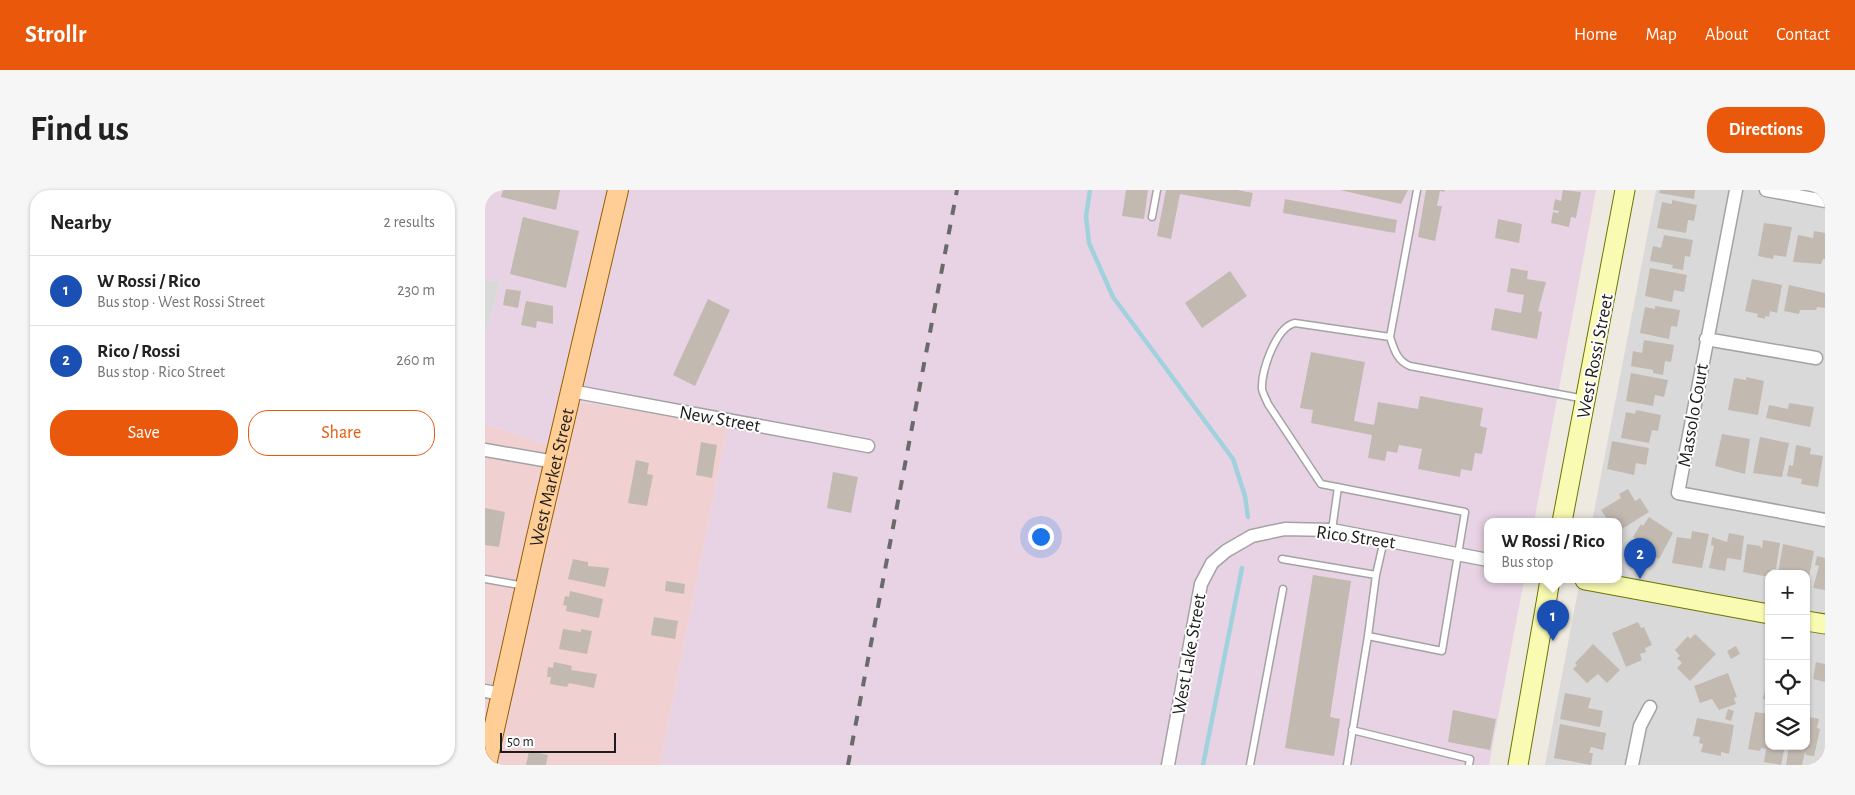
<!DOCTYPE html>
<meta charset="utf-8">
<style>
body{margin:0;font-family:"Alegreya Sans",sans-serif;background:#f6f6f6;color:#222}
.controls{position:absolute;right:15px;bottom:15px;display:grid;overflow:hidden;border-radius:10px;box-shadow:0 1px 4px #0004}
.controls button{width:45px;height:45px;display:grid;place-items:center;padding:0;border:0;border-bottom:1px solid #e0e0e0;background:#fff;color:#222;font:25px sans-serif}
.scale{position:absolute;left:15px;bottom:12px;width:116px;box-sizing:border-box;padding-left:5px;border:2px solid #1c1c1c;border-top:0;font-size:14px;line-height:18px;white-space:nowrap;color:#1c1c1c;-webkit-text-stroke:4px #fff;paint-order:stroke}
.you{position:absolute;left:555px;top:346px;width:18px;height:18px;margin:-12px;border:4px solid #fff;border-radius:50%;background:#1a73e8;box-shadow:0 0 0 8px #1a73e833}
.badge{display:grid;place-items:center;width:32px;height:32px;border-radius:50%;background:#ea580c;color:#fff;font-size:16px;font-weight:700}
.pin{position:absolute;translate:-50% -41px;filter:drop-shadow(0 1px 2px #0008)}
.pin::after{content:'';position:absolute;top:26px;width:18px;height:15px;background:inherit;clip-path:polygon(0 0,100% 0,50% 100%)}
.popup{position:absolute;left:999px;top:328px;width:138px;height:65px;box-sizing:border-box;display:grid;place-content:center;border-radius:10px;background:#fff;filter:drop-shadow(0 1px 4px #0005);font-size:16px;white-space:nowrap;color:#767676}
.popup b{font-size:19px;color:#222}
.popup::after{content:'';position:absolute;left:50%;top:100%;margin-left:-10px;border:10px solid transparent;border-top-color:#fff}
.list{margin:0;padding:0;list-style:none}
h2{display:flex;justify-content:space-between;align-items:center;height:65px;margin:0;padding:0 20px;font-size:21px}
h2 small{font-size:16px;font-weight:400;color:#767676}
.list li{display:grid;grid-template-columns:32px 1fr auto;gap:15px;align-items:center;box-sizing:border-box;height:70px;padding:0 20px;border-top:1px solid #e0e0e0}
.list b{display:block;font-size:19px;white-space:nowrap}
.list p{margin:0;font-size:16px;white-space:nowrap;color:#767676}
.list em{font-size:16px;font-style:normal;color:#767676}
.actions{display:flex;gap:10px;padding:15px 20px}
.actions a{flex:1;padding:11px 0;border:1px solid #ea580c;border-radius:20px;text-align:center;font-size:18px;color:#ea580c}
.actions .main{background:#ea580c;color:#fff}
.icon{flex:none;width:28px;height:28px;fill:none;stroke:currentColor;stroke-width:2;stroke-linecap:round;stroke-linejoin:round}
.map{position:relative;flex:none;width:1340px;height:575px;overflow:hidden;border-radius:20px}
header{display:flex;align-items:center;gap:30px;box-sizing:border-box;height:70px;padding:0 25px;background:#ea580c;color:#fff}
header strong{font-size:24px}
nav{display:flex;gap:28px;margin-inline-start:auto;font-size:18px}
.intro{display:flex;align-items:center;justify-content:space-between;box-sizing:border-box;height:120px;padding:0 30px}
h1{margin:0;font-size:35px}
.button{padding:12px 22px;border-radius:20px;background:#ea580c;color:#fff;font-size:18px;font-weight:700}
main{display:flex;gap:30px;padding:0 30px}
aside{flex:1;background:#fff;border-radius:20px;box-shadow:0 1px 4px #0004}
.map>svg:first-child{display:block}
</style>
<header>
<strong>Strollr</strong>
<nav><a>Home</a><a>Map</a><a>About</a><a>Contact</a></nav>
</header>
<div class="intro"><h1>Find us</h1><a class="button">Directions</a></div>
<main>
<aside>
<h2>Nearby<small>2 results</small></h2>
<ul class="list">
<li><span class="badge" style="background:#1a4fb4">1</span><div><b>W Rossi / Rico</b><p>Bus stop · West Rossi Street</p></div><em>230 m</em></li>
<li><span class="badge" style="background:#1a4fb4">2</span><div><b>Rico / Rossi</b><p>Bus stop · Rico Street</p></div><em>260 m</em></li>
</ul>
<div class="actions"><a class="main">Save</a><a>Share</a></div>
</aside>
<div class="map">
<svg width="1340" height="575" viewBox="0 0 1340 575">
<rect width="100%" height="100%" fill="#eeeae1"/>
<path fill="#dad9d9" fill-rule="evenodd" d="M1171 0H1340V575H1060L1095 390H1133V332H1107ZM1284 384H1321V556H1284Z
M0 89 15 92 0 146Z"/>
<path fill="#f0d0d0" d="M94 212 243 234 175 575H0V234L80 261Z"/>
<path fill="#e8d3e4" d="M0 0H1111L1049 332H1003V390H1039L1004 575H175L243 234 95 212 80 261 0 234V146L15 92 0 89Z"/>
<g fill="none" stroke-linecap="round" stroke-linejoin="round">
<path stroke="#a0d2de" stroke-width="4.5" d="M605 0 601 26 604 53 628 107 748 269 760 306 763 327
M718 575 757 378"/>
</g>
<path fill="#c2b9b1" d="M18 0H75L71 20 16 7Z
M641 0H663L659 29 637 26Z
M681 0H752L768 3 765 17 695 4 686 49 672 46Z
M855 0H923L916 14Z
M941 0H960L959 2 955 1 952 16H957L950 51 933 47Z
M1078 0 1096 2 1091 28 1086 27 1084 37 1066 33 1068 22 1073 23 1074 21 1068 20 1070 9 1076 11Z
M1175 0H1210L1209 9 1174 3Z
M800 9 912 30 910 43 798 23Z
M1187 10 1212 15 1209 31 1203 30 1201 43 1172 38 1177 12 1187 14Z
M38 27 94 41 81 98 25 84Z
M1013 29 1037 34 1034 53 1010 48Z
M1279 33 1307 37 1301 67 1289 65 1288 69 1273 66Z
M1329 41 1340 43V69H1338L1336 74 1308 72 1313 45 1328 48Z
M1179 45 1208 50 1205 67 1200 66 1198 80 1187 78 1188 75 1165 71 1168 56 1176 58Z
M1026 78 1043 81 1042 89 1061 92 1053 121 1057 122 1052 149 1006 140 1010 118 1036 123 1039 105 1022 102Z
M1165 78 1202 85 1199 102 1189 100 1187 112 1160 106Z
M745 81 762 106 717 138 700 113Z
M1267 89 1297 95 1292 123 1285 121 1284 127 1280 126V129L1272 127 1273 124 1260 121Z
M1304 95 1340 103V118L1332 117 1331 120H1315L1314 124 1299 121Z
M21 99 36 101 33 118 18 115Z
M223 109 245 120 210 196 188 185Z
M41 111 68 116V134L52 131 51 138 36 135Z
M1170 116 1195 120 1192 137 1186 136 1184 149 1155 143 1160 117 1170 119Z
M1159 150 1189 155 1186 172 1180 171 1178 185 1168 183V180L1146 176 1148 161 1157 163Z
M826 162 880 172 869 231 889 235 893 212 933 219 935 206 998 218 995 236 1002 238 997 264 990 263 987 281 976 279 975 287 933 279 937 259 914 255 912 263 902 261 900 271 883 268 887 245 826 233 828 220 815 218Z
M1146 183 1183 190 1179 207 1170 205 1168 216 1141 211Z
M1261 187 1279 191 1273 225 1243 220 1249 188 1261 190Z
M1304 213 1329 217 1325 237 1281 228 1284 215 1303 219Z
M1151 220 1176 225 1173 241 1167 240 1164 253 1136 248 1141 222 1150 224Z
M1237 244 1265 249 1260 284 1230 276Z
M1275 247 1304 253 1297 287 1268 283Z
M1127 251 1164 258 1161 275 1151 273 1149 285 1122 279Z
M216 252 232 255 227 288 211 285Z
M1311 255 1326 258 1325 264 1338 266 1333 297 1316 294 1317 289 1302 286 1304 275 1308 276Z
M151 270 164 273 162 284 168 285 162 316 143 313Z
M348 282 373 287 366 323 342 318Z
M1143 299 1150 311 1155 308 1164 322 1137 339 1131 328 1124 332 1116 320 1136 308 1134 304Z
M0 318 20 322 14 357 0 355Z
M1164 327 1188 343 1174 369 1155 358 1158 352 1148 347 1156 334 1158 336Z
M1207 341 1224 344 1217 378 1187 373 1192 347 1206 349Z
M1244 343 1259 346 1256 370 1242 368 1240 381 1224 378 1229 356 1226 355 1227 347 1242 352Z
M1278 350 1295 353 1291 379H1287L1284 387 1258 382 1262 354 1275 356 1277 359Z
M1298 354 1329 361 1322 397 1321 384H1293Z
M1332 366 1340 368V400L1328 398 1334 376 1330 375Z
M88 369 103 372V376L124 378 120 397 83 389Z
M828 385 866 391 845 527 855 529 849 566 800 558Z
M181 391 200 394 199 404 180 401Z
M85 401 118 409 114 428 81 421 82 416 78 415 80 406 84 407Z
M169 427 193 431 190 449 166 445Z
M1153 432 1156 438 1159 437 1167 455 1160 458 1161 462 1155 464 1157 470 1141 477 1127 443Z
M78 439 96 442V439L107 441 102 464 74 459Z
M1210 444 1231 464 1205 491 1192 478 1197 473 1192 468 1195 466 1190 460 1203 446 1205 449Z
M1108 454 1135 480 1122 493 1113 484 1102 493 1088 479 1092 475 1090 473Z
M1251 456 1255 464 1246 469 1242 461Z
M69 472 87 476 86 480 112 484 109 498 84 493 82 497 65 494 66 487H62L63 477 68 478Z
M1331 472 1340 474V492L1328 489Z
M1243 483 1252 507 1249 508 1251 514 1234 520 1227 509 1215 513 1209 496Z
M1284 484V510L1278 509Z
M1080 503 1106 508 1103 518 1118 521 1115 537 1075 529Z
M1243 519 1249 521 1246 531 1240 529Z
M968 520 1011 529 1005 560 963 552Z
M1270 522 1284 524V556H1300L1296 575 1279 572 1281 559 1276 558 1275 561 1263 559Z
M1324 527 1334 529 1332 538 1335 539 1329 566 1321 565 1320 562 1317 575H1301L1304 556H1321V536Z
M1212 528 1249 535 1244 564 1236 562V566L1216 562 1218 554 1214 553 1215 547 1208 546Z
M1075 534 1121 543 1118 560 1106 557 1104 563H1108L1106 575 1069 568Z
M44 561 63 565 61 575H41Z"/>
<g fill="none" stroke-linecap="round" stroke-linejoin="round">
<defs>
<path id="lane" d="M932 0 905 147C909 159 912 171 925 176L1100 209
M667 27 672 0
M847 340 853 297
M899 350 891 385 883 446 957 461 980 322 836 294 783 214C781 209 778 204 777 199 776 181 791 137 810 133L905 147
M797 369 891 385
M0 389 40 396
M867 540 985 569 984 575
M765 575 798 399
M862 575 883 446"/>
<path id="street" d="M1251 0 1193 303 1340 330
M1281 0 1340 11
M1221 149 1331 168
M86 201 383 256
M0 260 70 272
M0 501 16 504
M683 575 716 394 727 373 741 361 767 346 800 339 847 340 1003 370
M1147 575 1155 536 1165 517"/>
<path id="secondary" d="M1077 332 1140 0
M1100 390 1284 424
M1321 431 1340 434
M1033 575 1065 390"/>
<g id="primary">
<path id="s1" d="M1 575 51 351 133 0"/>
</g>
</defs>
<use href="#lane" stroke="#a3a3a3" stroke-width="9"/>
<use href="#street" stroke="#a3a3a3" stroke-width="15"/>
<use href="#secondary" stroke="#6c7501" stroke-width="21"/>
<use href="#primary" stroke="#955f00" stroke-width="22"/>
<use href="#lane" stroke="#fff" stroke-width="6"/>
<use href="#street" stroke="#fff" stroke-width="12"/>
<use href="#secondary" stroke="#fafbb2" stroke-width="19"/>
<use href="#primary" stroke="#ffce96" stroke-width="20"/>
<path stroke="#6a6a6a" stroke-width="4" stroke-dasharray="10 10" stroke-linecap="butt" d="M363 575 472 0"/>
</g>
<g text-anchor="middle" stroke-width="4" stroke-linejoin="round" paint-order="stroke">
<g font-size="19" fill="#1c1c1c" stroke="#fff">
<text transform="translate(1109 166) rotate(-79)" y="7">West Rossi Street</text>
<text transform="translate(1207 225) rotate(-80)" y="7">Massolo Court</text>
<text transform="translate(235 228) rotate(10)" y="7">New Street</text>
<text dy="7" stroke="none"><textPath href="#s1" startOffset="295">West Market Street</textPath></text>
<text transform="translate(871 346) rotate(8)" y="7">Rico Street</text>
<text transform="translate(703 464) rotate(-80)" y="7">West Lake Street</text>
</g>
</g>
</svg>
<div class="controls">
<button>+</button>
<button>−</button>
<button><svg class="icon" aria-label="locate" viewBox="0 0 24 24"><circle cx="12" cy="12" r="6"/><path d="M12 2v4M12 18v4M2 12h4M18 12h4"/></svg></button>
<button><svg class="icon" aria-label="layers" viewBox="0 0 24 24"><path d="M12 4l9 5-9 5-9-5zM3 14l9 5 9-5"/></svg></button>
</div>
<div class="scale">50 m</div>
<div class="you"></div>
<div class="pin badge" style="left:1068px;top:451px;background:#1a4fb4">1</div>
<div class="popup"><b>W Rossi / Rico</b>Bus stop</div>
<div class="pin badge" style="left:1155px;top:389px;background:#1a4fb4">2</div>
</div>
</main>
